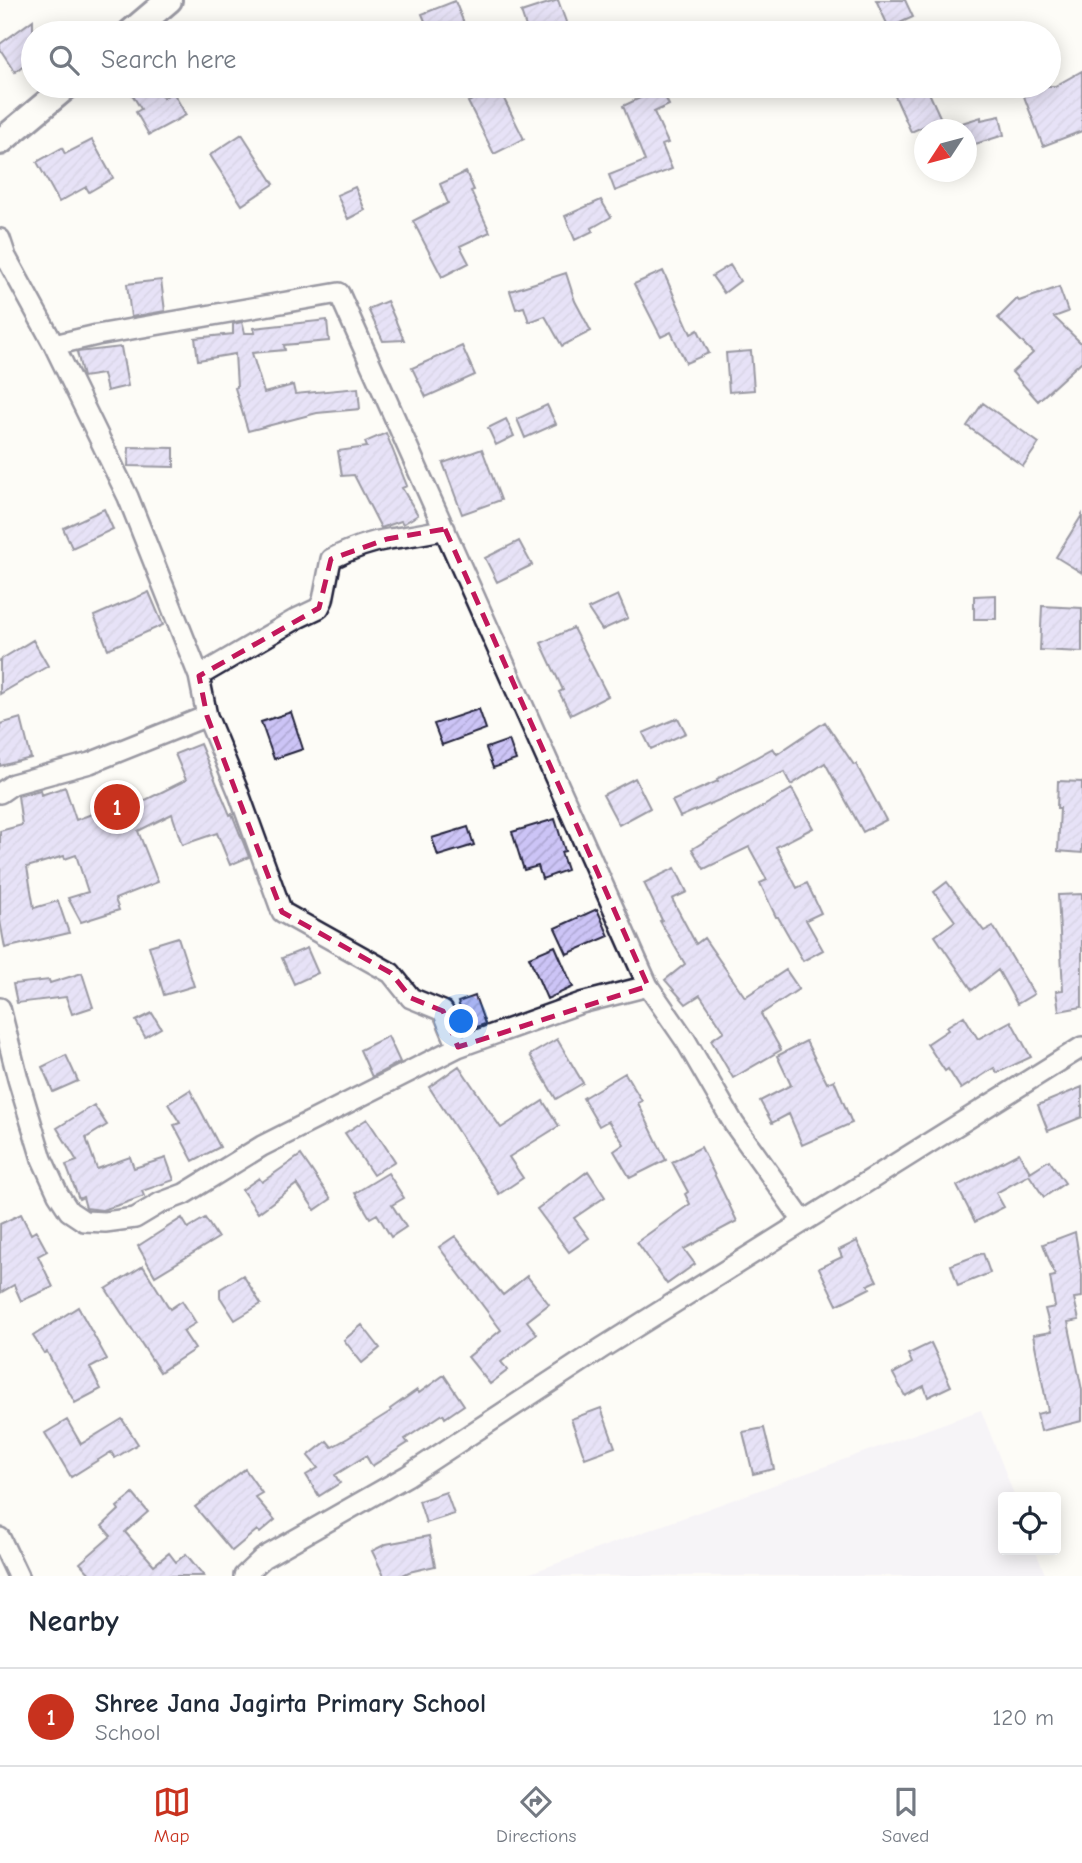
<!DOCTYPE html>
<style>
body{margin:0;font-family:"Comic Neue",sans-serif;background:#f2f2f3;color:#1f2937}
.controls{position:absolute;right:21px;bottom:21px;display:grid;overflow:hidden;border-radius:7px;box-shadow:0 4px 18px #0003}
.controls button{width:63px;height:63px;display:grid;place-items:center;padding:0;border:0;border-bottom:2px solid #e0e1e3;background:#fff;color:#1f2937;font:35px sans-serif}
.compass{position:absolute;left:914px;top:119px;width:63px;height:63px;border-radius:50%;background:#fff;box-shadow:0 4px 18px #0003;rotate:234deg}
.you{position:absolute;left:462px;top:1022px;width:24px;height:24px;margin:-18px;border:5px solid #fff;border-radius:50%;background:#1a73e8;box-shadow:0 0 0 10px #1a73e833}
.badge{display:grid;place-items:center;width:46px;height:46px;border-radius:50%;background:#c8321e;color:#fff;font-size:23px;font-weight:700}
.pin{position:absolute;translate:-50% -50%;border:4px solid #fff;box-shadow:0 2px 7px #0006}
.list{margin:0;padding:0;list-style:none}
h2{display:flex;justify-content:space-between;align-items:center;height:91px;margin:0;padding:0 28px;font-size:30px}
h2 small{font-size:23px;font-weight:400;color:#747a83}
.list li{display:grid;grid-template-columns:46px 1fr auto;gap:21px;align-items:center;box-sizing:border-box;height:98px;padding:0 28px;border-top:2px solid #e0e1e3}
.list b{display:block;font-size:26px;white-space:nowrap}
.list p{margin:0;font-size:23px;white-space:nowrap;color:#747a83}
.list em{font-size:23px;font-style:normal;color:#747a83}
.icon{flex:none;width:38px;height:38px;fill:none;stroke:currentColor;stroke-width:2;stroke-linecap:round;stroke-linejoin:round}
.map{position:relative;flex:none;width:1082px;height:1576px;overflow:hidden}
.search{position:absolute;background:#fff;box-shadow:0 4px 18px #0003;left:21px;right:21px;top:21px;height:77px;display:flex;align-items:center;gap:18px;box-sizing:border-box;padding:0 24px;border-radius:38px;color:#747a83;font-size:26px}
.sheet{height:189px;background:#fff}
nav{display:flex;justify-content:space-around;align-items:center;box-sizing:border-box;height:98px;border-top:2px solid #e0e1e3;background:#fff;font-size:19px;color:#747a83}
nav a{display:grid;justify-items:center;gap:4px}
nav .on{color:#c8321e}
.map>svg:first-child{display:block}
</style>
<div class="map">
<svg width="1082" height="1576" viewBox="0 0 1082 1576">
<defs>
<pattern id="building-hatch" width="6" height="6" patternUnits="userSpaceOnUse" patternTransform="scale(1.75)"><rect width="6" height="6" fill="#ccc4f6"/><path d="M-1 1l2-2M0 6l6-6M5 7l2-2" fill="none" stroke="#afa8d4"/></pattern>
</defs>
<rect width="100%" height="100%" fill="#fdfcf7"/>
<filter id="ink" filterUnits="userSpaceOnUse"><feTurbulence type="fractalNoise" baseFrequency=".0143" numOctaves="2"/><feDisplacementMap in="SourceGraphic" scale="14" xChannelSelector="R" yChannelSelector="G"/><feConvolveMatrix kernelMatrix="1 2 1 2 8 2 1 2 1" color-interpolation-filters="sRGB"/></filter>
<g filter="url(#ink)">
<path fill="#eeebf7" d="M981 1410 1015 1497H1003V1550H1035L1046 1576H522Z"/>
<path fill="url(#building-hatch)" stroke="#22223b" stroke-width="2" d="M558 0 570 33H528L521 12Z
M876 0H905L913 17 889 28Z
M455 1 468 33H430L422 14Z
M33 20V57L15 72 0 49V44Z
M1082 71V131L1043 146 1020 86H1055Z
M127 86H156L163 98 173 92 186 115 149 135 136 112 141 109Z
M911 86H926L941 119 911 132 894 94Z
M498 87 524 139 494 154 468 102Z
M661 88 669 105 654 112 668 143 662 145 672 169 615 191 609 175 645 161 623 106Z
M1000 116 1004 135 969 146 967 130H964L962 123 981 117V120Z
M242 134 274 184 242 205 210 155Z
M92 140 113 178 89 192 86 187 59 202 37 162 62 148 65 154Z
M466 172 474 190 471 191 490 232 460 246 469 263 442 277 413 221 448 203 440 184Z
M355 187 365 210 348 219 337 195Z
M601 200 611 217 592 228 593 231 575 240 565 216Z
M730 265 740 281 724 293 712 276Z
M663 271 691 334 698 330 709 353 686 363 671 332 661 337 634 284Z
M566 273 575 301 591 331 562 346 545 316 529 322 524 307 516 309 510 291Z
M161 280 165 311 131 317 127 284Z
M1059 287 1068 312 1054 317 1082 344V361L1038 401 1012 372 1033 353 998 318 1017 299 1019 301Z
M387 301 404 340 383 341 368 309Z
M327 320 329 341 284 345 285 350 252 353 264 393 293 385 295 394 358 388 360 409 317 413 248 431 235 388 237 387 235 354 198 360 195 338 233 334V324L242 322 245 333H255L254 328Z
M462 346 475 375 426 397 412 368Z
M121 347 128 386 107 391 103 374 83 377 77 352Z
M751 351 754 390 729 392 726 353Z
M983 403 1039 443 1023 466 967 426Z
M547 405 556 424 525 438 517 419Z
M506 419 514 436 496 445 488 428Z
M386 433 407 486 402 488 418 515 403 524 401 521 381 528 354 475 342 476 338 451 367 447 365 442Z
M129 447 174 448V467L128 466Z
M482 449 501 500 462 514 443 463Z
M104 509 113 529 72 548 63 528Z
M1082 515V573L1056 557Z
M519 541 532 565 497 582 485 558Z
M149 592 163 625 108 649 94 616Z
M618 595 628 618 602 630 588 609Z
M996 595V619H974V596Z
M1042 606 1082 608V652L1040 650Z
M573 628 608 696 571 715 559 692 563 690 541 643Z
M33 640 48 666 0 694V660Z
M479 709 486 729 442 745 434 724Z
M291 712 303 749 274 759 261 722Z
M21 718 31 758 0 766V724Z
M678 718 686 733 651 749 643 733Z
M825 722 854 765 856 764 886 820 863 832 825 763 791 785 784 772 680 817 672 801 718 781 717 779 773 748 777 754Z
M509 740 516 760 493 768 486 748Z
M200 744 230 815 232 814 249 857 230 865 217 833 182 845 172 814 138 831 158 882 115 899 119 910 81 922 68 898 88 892 76 855 65 859 64 856 27 867 34 908 58 901 69 933 5 948 0 921V831L22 825 18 796 40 790 41 795 65 787 76 820 97 812 101 822 186 780 175 754Z
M635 778 650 808 619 825 603 795Z
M1058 781 1082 782V853L1058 851 1060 808H1057Z
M792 789 813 828 776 847 797 888 807 883 821 913 806 920 823 950 803 961 778 917H776L760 883 767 880 749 847 704 869 692 849Z
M555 819 565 851 561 852 567 870 542 879 538 866 524 870 512 832Z
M468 827 474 845 438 856 432 838Z
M675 868 687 892 672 899 696 944 704 938 745 997 786 970 799 989 761 1014 781 1050 733 1078 711 1040 724 1031 700 995 686 1004 665 980 685 964 660 921 662 920 644 883Z
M947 882 984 931 993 926 1034 994 1017 1004 998 970 972 990 935 936 955 921 934 892Z
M1082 894V1007L1059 1011 1056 991 1063 990 1058 895Z
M597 909 609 936 567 954 555 928Z
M178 937 194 986 164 995 149 946Z
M555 946 573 987 547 999 529 957Z
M307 948 318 973 294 984 282 958Z
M82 973 93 1007 72 1014 66 997 17 1003 13 984 49 980 50 983Z
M475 996 485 1024 468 1030 458 1002Z
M152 1013 161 1028 145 1037 136 1021Z
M964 1016 978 1039 1011 1021 1031 1057 997 1073 994 1068 961 1089 948 1069 945 1071 927 1044 948 1030 946 1027Z
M388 1036 400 1062 372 1077 360 1050Z
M557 1039 583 1083 556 1099 530 1055Z
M806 1041 827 1083 834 1080 852 1123 802 1145 789 1114 772 1123 760 1101 791 1085 777 1056Z
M66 1055 78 1081 53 1092 42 1067Z
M459 1066 501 1128 543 1101 559 1126 509 1157 523 1178 499 1194 429 1087Z
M625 1073 642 1101 638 1103 666 1160 630 1178 614 1151 624 1144 608 1121 599 1126 583 1098Z
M1082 1087V1117L1048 1131 1038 1105Z
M190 1090 220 1147 193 1161 174 1125 180 1123 168 1104Z
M94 1105 107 1125 86 1138 97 1169 130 1157 134 1168 166 1158 174 1180 142 1191 144 1196 122 1204 102 1210 86 1208 83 1197 79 1199 66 1165 77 1161 57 1128Z
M367 1119 395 1161 373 1175 345 1133Z
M701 1147 737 1221 684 1249 695 1264 667 1284 637 1242 690 1204 685 1194 688 1192 672 1162Z
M1019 1153 1030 1172 1049 1160 1065 1183 1044 1197 1029 1175 996 1193 1004 1207 975 1222 957 1186Z
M301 1155 331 1199 315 1210 297 1184 258 1213 242 1190 259 1178 262 1182Z
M588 1171 605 1197 574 1218 589 1238 569 1252 537 1209Z
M388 1173 404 1198 392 1205 406 1227 391 1237 377 1214 370 1218 355 1193Z
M21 1214 31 1234 36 1231 47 1251 38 1256 53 1287 21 1301 14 1285 0 1293V1224Z
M182 1218 188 1228 205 1218 218 1238 155 1276 138 1246Z
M1075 1232 1082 1275V1297L1074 1298 1079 1320 1068 1322 1082 1390V1421L1041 1431 1037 1414 1048 1411 1033 1335 1051 1332 1045 1309 1055 1307 1050 1277 1055 1276 1043 1244Z
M455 1236 503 1295 527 1276 549 1304 527 1321 537 1334 501 1362 508 1370 490 1384 468 1357 501 1330 439 1247Z
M857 1241 877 1281 868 1285 870 1288 837 1305 819 1268 842 1257 839 1250Z
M983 1253 990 1273 958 1286 951 1265Z
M143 1266 170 1309 182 1301 196 1323 183 1331 195 1349 160 1372 106 1289Z
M243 1275 261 1304 235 1320 220 1297V1289Z
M78 1307 107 1359 90 1368 101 1389 75 1403 47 1352 44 1353 33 1336Z
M362 1325 380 1348 362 1363 344 1340Z
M931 1343 951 1386 928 1397 924 1386 905 1396 893 1374 912 1363 908 1354Z
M444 1375 464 1405 445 1418 443 1414 405 1439 408 1443 372 1466 366 1456 335 1475 340 1483 319 1496 306 1475 318 1468 308 1456 327 1441 332 1447 348 1438 391 1411 390 1409 417 1390 419 1393Z
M601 1408 615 1447 585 1458 571 1419Z
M122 1419 138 1444 115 1458 111 1452 71 1477 45 1433 67 1420 81 1444Z
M764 1428 774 1469 753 1474 743 1432Z
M245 1469 262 1493 255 1497 275 1520 260 1533 257 1530 232 1551 195 1507Z
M446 1492 454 1514 426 1523 419 1501Z
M133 1494 148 1512 125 1532 154 1565 169 1553 176 1562 186 1554 204 1576H92L80 1563 111 1536 102 1526 119 1510 117 1507Z
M429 1536 435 1566 409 1572 401 1576H384L372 1551 386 1544Z"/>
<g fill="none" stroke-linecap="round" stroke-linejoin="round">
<defs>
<path id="minor" d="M0 239 6 257 54 345 128 497 199 676 207 716 238 791 282 912 391 973 411 998 443 1011 458 1047
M54 345 97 335 339 293 648 986 686 1041 734 1124 803 1221
M199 676 298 618 319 608 323 600 331 559C349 550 369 542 389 539 408 536 426 534 445 529
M0 793 13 784 90 763 207 716
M0 1008 18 1079 42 1159 58 1194 69 1211 84 1221 105 1222 135 1218 160 1203 184 1194 262 1146 458 1047 581 1003 648 986
M0 1538 18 1576
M244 1576 263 1558 407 1476 602 1348 1082 1047"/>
<path id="tertiary" d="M130 33 169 0
M0 142 67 86"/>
</defs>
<use href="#minor" stroke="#22223b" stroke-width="24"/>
<use href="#tertiary" stroke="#22223b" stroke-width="30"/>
<use href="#minor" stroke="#fdfcf7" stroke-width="19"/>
<use href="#tertiary" stroke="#fdfcf7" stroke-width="24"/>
</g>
</g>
<path d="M0 0H1082V1576H0ZM445 529 648 986 458 1047 443 1011 411 998 391 973 282 912 207 716 199 676 319 608 331 559 387 539Z" fill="#fdfcf7" fill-opacity=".55" fill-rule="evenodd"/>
<path fill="none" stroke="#c2185b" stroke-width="5" stroke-dasharray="14 9" stroke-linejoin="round" d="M445 529 648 986 458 1047 443 1011 411 998 391 973 282 912 207 716 199 676 319 608 331 559 387 539Z"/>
</svg>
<div class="controls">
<button><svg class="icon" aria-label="locate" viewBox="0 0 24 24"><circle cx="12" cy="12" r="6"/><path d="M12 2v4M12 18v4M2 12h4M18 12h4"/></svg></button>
</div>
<svg class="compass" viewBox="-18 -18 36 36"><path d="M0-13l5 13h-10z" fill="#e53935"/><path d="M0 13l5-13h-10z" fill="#747a83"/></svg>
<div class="you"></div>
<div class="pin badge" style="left:117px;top:807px">1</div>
<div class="search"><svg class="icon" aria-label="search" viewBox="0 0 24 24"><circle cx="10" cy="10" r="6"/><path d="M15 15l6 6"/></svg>Search here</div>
</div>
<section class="sheet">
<h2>Nearby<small></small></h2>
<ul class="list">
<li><span class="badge">1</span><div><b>Shree Jana Jagirta Primary School</b><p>School</p></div><em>120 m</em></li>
</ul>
</section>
<nav>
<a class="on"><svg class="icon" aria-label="map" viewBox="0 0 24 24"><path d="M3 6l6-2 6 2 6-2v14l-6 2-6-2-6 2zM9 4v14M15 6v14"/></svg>Map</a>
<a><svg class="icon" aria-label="directions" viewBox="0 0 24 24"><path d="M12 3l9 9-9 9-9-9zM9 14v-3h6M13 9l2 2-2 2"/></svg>Directions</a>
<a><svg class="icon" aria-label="saved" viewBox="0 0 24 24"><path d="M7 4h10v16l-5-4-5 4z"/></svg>Saved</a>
</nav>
